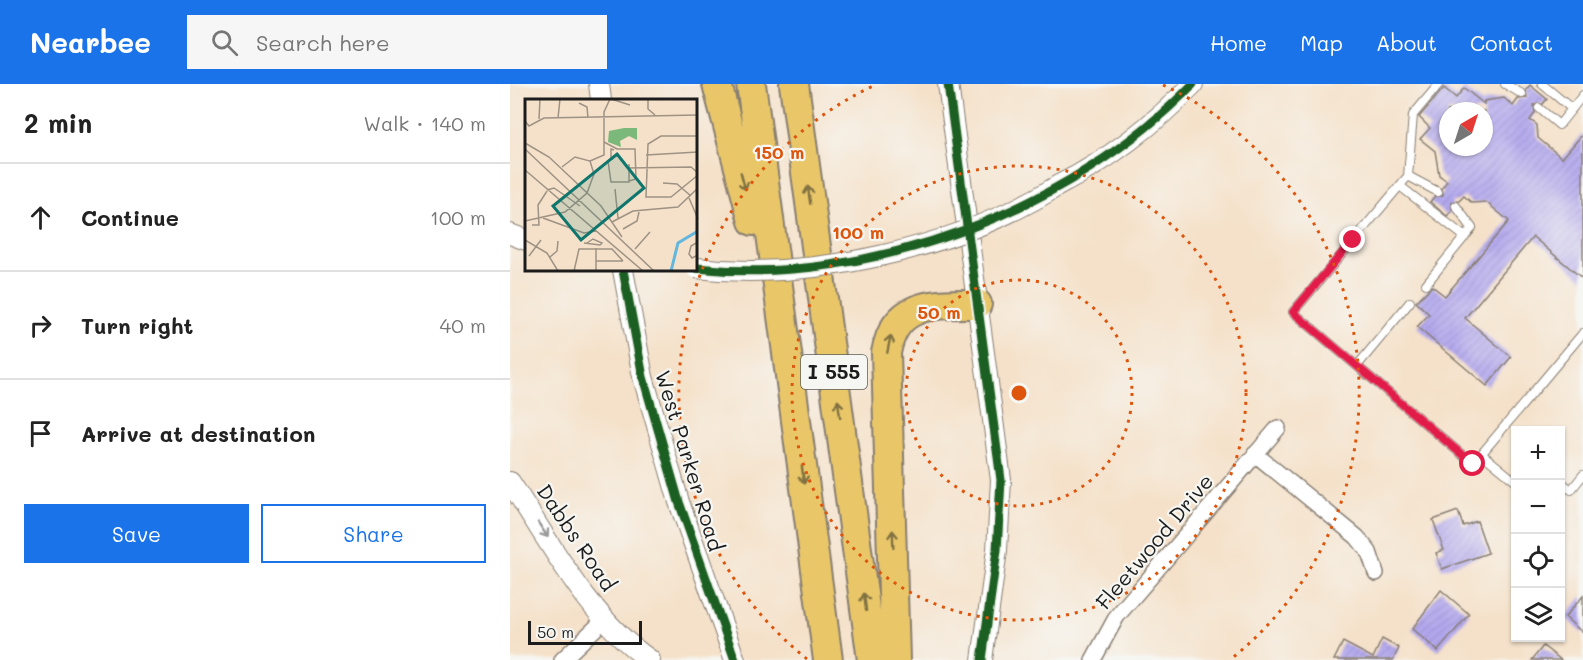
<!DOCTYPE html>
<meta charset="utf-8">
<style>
body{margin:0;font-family:Mali,sans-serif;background:#f6f6f6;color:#222}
.controls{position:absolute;right:18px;bottom:18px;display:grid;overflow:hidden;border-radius:0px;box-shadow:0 2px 4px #0004}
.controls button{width:54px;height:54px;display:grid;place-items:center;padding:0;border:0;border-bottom:2px solid #e0e0e0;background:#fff;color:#222;font:30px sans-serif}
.compass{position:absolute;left:929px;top:18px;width:54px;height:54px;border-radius:50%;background:#fff;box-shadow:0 2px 4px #0004;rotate:39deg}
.scale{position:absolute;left:18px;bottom:15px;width:114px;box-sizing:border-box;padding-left:6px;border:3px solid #1c1c1c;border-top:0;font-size:16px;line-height:21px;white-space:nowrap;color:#1c1c1c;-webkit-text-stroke:4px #f6f6f2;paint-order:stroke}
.stop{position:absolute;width:18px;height:18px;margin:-14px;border:4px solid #e11d48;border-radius:50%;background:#fff}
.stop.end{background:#e11d48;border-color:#fff;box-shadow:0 2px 6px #0008}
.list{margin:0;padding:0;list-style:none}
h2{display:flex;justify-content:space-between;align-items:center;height:78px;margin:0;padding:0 24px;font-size:26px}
h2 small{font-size:20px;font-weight:400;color:#767676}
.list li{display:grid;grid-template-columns:39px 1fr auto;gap:18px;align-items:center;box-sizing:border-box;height:108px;padding:0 24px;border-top:2px solid #e0e0e0}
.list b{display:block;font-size:22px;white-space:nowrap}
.list em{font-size:20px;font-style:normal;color:#767676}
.actions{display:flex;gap:12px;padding:18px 24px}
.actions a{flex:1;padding:14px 0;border:2px solid #1a73e8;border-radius:0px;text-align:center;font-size:21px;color:#1a73e8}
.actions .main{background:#1a73e8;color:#fff}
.icon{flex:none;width:33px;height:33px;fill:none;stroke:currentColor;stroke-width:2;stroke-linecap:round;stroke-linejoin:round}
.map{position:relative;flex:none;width:1073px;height:576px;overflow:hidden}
header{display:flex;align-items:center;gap:36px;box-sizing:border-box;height:84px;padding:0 30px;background:#1a73e8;color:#fff}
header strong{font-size:28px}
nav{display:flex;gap:33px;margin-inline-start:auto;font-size:21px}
.search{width:420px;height:54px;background:#f6f6f6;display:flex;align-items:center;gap:15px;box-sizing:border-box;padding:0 21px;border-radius:0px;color:#767676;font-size:22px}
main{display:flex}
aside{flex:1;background:#fff}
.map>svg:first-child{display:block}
</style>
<header>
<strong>Nearbee</strong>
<div class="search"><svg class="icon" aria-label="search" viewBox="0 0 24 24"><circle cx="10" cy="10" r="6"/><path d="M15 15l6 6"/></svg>Search here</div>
<nav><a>Home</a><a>Map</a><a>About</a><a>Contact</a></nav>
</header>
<main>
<aside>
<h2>2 min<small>Walk · 140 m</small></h2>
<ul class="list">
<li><svg class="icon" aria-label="ahead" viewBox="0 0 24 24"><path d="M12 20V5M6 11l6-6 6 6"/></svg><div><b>Continue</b></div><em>100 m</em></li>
<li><svg class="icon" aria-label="right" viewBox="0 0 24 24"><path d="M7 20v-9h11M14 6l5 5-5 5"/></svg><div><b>Turn right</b></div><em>40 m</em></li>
<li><svg class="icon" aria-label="arrive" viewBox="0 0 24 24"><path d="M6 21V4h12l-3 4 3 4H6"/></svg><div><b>Arrive at destination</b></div></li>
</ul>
<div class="actions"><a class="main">Save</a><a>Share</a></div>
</aside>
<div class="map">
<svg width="1073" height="576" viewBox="0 0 1073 576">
<defs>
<pattern id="building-hatch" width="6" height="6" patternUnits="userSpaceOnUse" patternTransform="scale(1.5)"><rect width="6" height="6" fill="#b3a8ee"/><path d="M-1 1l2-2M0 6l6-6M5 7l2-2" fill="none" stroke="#9990cc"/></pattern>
</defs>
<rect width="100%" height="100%" fill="#f6f6f2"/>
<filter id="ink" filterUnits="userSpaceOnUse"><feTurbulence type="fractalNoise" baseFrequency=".0167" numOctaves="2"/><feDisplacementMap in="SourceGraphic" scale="12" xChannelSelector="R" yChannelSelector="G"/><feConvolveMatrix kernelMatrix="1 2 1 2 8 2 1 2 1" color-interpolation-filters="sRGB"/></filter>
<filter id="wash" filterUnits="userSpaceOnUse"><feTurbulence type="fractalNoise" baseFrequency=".008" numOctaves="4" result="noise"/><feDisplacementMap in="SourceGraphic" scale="24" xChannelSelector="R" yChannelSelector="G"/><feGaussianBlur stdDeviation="1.35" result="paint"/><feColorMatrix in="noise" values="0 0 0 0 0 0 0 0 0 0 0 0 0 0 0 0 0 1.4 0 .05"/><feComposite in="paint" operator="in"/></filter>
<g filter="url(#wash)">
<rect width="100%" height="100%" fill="#f5e1c9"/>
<g id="blocks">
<path fill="url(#building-hatch)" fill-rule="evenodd" d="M1020 1 1037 15 1033 20 1024 21 1025 29 1020 36 1027 41 1028 54 1052 74 1073 50V195L1023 153 955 234 1001 273 977 302 907 243 919 230 906 218 922 202 935 212 999 137 976 118 962 119 954 112 949 117 942 118V127L937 132 920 118 924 113 933 111 932 104 937 97 929 91 925 67 910 55 920 44 909 33 934 4 946 14 954 4 974 20V17L994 14 1003 22 1008 15 1017 14 1016 6ZM938 27H974V63H938Z
M948 427 953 442 967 437 978 469 932 485 926 469 934 466 923 436Z
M931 506 959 530 928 567 902 545Z
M1073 512V549L1055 533Z
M872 555 889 564 883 576H824L833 558 863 574Z
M1033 562 1051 576H1022Z"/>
</g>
</g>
<g filter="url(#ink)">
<use href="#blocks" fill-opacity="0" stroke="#887e72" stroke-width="1.5"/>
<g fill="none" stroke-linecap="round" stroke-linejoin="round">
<defs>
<path id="service" d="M929 0 903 31 898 92 783 228 963 380 1073 249
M995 0 1012 10
M1032 0 1062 25
M1029 24 1049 41 1073 11
M898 92 928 108
M890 102 955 153
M916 200 962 144 946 122
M847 282 900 218
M972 370 1005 397
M1050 397 1061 406 1073 391"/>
<path id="minor" d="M745 370 847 453 859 468 866 489
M52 576 94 536
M583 576 607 532 768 344"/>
<path id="tertiary" d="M89 0 91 16
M438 0 491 396 487 466 472 576
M549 101C596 78 647 38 683 0
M0 150 16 156
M113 186 133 293 169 418 225 576
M0 398C40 458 79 535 140 576"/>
<path id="motorway" d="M207 0 243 137
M241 0 318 576
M284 0 362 576
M385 576 376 269C385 217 424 220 467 220"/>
</defs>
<use href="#service" stroke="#887e72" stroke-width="10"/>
<use href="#minor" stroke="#887e72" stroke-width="18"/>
<use href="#tertiary" stroke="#887e72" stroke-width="22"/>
<use href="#motorway" stroke="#887e72" stroke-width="32"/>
<use href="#service" stroke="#fff" stroke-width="8"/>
<use href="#minor" stroke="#fff" stroke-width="15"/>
<use href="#tertiary" stroke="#fff" stroke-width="20"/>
<use href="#motorway" stroke="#e9c769" stroke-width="28"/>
<defs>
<path id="tertiary-bridge" d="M186 184C302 197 450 164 549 101"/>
</defs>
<use href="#tertiary-bridge" stroke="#887e72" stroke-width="22" stroke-linecap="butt"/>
<use href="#tertiary-bridge" stroke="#fff" stroke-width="20"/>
<defs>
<path id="cycleway" d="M438 0 491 396 487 466 472 576
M186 184C360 203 563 125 683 0
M113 186 133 293 169 418 225 576"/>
</defs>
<use href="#cycleway" stroke="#f6f6f2" stroke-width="13"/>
<use href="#cycleway" stroke="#1b5e20" stroke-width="9"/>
</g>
<defs><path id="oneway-shaft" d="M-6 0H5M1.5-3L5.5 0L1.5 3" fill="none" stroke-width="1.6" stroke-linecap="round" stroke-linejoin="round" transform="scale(1.5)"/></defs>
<g stroke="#827242">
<use href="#oneway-shaft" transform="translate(233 97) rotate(75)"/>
<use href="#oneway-shaft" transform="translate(299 111) rotate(-98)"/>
<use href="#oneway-shaft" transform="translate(379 260) rotate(-79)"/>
<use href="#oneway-shaft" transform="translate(329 325) rotate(-98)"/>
<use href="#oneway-shaft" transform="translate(293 391) rotate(82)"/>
<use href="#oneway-shaft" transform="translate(383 455) rotate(-92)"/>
<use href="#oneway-shaft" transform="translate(355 518) rotate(-97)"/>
</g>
<use stroke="#999" href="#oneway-shaft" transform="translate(33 446) rotate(56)"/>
</g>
<g fill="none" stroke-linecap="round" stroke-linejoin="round" filter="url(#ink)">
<path stroke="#e11d48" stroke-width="8" d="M843 156 783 228 963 380"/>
</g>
<g fill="none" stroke="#de560d" stroke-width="3" stroke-dasharray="3 6">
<circle cx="509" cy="309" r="113"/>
<circle cx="509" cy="309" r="227"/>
<path d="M297 575A340 340 0 0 1 365 1M653 1A340 340 0 0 1 721 575"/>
</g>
<g text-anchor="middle" stroke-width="4.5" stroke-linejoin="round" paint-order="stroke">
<rect fill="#f6f6f2" stroke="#5d5d5c" stroke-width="1.5" x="291" y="271" width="66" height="34" rx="4.5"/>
<g font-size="20" font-weight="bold" fill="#1c1c1c">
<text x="324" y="295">I 555</text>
</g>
<g font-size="21" fill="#1c1c1c" stroke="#f6f6f2">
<text transform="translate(179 377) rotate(73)" y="7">West Parker Road</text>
<text transform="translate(66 454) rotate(56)" y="7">Dabbs Road</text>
<text transform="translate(645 458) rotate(-50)" y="7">Fleetwood Drive</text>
</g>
</g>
<g transform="translate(15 15)">
<rect width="172" height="172" fill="#f5e1c9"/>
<path d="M99 29H112V41L104 37 95 42 96 48 83 43 84 32Z" fill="#7ab97a"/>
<path fill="none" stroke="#62b7de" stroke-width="3" d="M146 172 153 144 173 132"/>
<path fill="none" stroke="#9e9284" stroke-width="1.5" d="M86 0 105 6M123 0V10L130 16M54 4 62 8 63 19M33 19 35 0M14 20 15 0M0 22 4 27 19 19 173 16M173 37H136L123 45 121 98H146L173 76M79 43 92 50H110L111 80 104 82M0 44 24 58 76 107 97 138M0 50 129 172M89 51 86 50V59L92 57M121 56 173 53M89 59 83 62 86 83H104V69M65 62 79 56V13L85 0M104 65V69L166 68 173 74M0 71 118 172M138 84 152 85 166 97M90 90 93 119M22 91 29 89 55 107M164 99 173 120M18 119 59 134 71 132M0 122 40 113 62 94 69 75 65 62 50 58 37 68M87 123 108 112 153 108 173 89M7 126H14L13 106 22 92M98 130 112 122 114 113M0 141 22 154 33 172M173 143 166 147 164 155 167 159 173 156M59 144 75 146 77 144 68 140 62 144M110 150 125 133M4 157 16 141M25 158 32 152 33 142M71 162H98M49 172 54 150H87L98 162M71 172V149"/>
<path fill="#0f766e" fill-opacity="0.15" stroke="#0f766e" stroke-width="3" d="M92 55 119 89 56 141 28 107Z"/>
<rect width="172" height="172" fill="none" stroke="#1c1c1c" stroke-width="3"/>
</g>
<circle cx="509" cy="309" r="9" fill="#de560d" stroke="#f6f6f2" stroke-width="3"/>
<g font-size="18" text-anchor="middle" font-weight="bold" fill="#de560d" stroke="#f6f6f2" stroke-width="4.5" stroke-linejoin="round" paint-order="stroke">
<text x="269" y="75">150 m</text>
<text x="348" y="155">100 m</text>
<text x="429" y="235">50 m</text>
</g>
</svg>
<div class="controls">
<button>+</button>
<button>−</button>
<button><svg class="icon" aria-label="locate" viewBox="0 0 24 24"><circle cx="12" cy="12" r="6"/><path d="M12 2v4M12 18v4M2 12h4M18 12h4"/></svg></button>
<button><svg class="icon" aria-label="layers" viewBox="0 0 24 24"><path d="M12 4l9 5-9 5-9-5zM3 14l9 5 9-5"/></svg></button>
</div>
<svg class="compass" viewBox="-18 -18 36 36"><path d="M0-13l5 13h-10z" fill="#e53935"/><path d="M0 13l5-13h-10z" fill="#767676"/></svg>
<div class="scale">50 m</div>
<div class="stop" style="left:963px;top:380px"></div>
<div class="stop end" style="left:843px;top:156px"></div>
</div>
</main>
